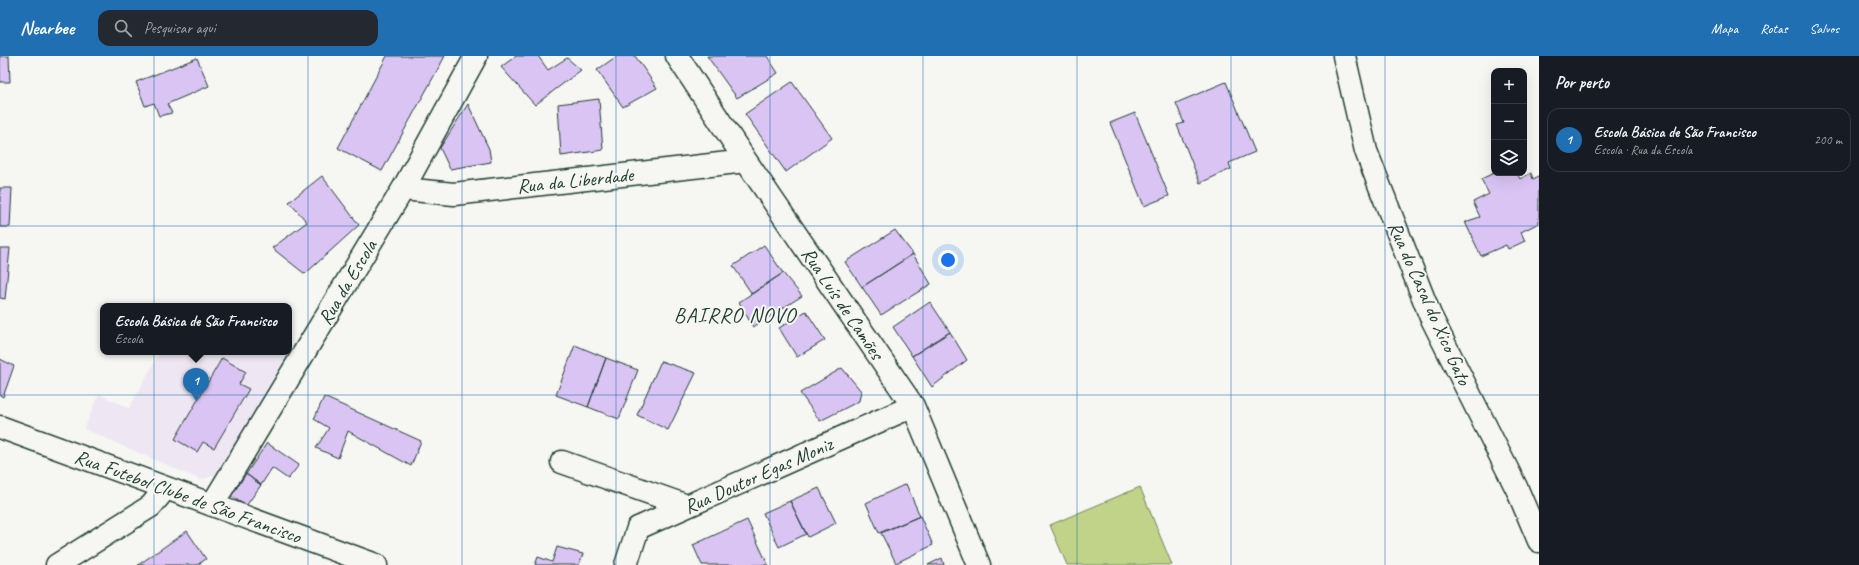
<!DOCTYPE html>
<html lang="pt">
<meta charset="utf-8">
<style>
body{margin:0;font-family:Caveat,sans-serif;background:#242831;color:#f1f3f6}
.controls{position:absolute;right:12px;top:12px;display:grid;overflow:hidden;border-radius:8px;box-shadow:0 4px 16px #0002}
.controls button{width:36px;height:36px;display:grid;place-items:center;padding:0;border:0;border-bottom:1px solid #363941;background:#171b24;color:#f1f3f6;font:20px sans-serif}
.you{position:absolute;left:948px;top:204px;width:14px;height:14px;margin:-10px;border:3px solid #fff;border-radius:50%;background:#1a73e8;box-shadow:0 0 0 6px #1a73e833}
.badge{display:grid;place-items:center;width:26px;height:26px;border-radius:50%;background:#1f6fb2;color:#fff;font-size:13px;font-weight:700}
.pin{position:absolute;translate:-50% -33px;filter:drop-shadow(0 1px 2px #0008)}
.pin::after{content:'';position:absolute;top:21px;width:14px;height:12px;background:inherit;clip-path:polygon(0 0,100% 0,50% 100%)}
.popup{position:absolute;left:100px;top:247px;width:192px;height:52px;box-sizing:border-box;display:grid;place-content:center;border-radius:8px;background:#171b24;filter:drop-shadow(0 1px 3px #0005);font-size:13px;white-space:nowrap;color:#9ea1a6}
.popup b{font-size:15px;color:#f1f3f6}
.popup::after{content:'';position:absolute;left:50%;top:100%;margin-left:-8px;border:8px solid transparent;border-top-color:#171b24}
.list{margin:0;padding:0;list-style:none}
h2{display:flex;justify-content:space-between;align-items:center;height:52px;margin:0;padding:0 16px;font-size:17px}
h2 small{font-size:13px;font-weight:400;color:#9ea1a6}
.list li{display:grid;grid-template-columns:26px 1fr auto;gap:12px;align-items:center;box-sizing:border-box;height:64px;margin:0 8px 8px;padding:0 8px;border:1px solid #363941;border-radius:12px}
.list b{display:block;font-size:15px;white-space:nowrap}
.list p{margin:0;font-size:13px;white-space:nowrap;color:#9ea1a6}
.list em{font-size:13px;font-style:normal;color:#9ea1a6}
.icon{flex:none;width:22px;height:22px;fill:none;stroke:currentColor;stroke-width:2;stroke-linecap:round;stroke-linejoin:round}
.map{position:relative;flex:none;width:1539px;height:509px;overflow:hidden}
header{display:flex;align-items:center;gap:24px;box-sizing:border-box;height:56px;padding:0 20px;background:#1f6fb2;color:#fff}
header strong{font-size:19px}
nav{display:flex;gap:22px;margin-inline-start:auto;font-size:14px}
.search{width:280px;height:36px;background:#242831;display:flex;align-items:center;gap:10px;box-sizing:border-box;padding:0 14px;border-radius:12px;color:#9ea1a6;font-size:15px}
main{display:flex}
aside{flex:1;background:#171b24}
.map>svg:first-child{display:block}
</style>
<header>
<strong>Nearbee</strong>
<div class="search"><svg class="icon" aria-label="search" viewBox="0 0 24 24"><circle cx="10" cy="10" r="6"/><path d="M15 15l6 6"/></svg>Pesquisar aqui</div>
<nav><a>Mapa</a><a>Rotas</a><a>Salvos</a></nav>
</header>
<main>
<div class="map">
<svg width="1539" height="509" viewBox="0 0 1539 509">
<rect width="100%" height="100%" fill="#f6f6f2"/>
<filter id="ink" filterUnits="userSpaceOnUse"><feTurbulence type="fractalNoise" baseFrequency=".025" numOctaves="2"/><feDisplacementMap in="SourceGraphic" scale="8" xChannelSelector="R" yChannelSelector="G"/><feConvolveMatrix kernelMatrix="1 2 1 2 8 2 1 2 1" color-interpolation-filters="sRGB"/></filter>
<g filter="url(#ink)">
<path fill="#eee7f3" d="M160 296H275L286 301 216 419 201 424 84 373 99 338 129 352Z"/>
<path fill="#c0d388" stroke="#70885e" d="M1140 431 1172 509H1067L1050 469Z"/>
<path fill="#dac4f4" stroke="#1f3d34" d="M0 0H9L10 26H0Z
M387 0H445L382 115 338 92Z
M516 0H538L548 14 567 2 581 14 535 49 501 11Z
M617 0H635L657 32 623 51 597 14Z
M707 0H767L778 17 737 42Z
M197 2 209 30 167 48 172 57 159 60 154 47 145 50 136 26Z
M792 26 832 82 786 116 745 58Z
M1226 26 1255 96 1229 107 1231 113 1200 127 1177 69 1184 67 1176 47Z
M599 43 603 94 561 100 558 48Z
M468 48 489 93 491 106 450 113 440 92Z
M1135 57 1169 140 1144 150 1110 67Z
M1494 117H1517L1520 123 1531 117 1533 123 1539 120V167L1521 176 1525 185 1508 193 1506 189 1481 200 1465 166 1480 161 1473 146 1489 138 1481 123Z
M322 120 359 169 305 218 272 192 307 166 289 146Z
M0 132H12L10 171H0Z
M895 174 913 198 862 231 845 206Z
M764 189 783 217 752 238 733 210Z
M0 192H10L5 243 0 242Z
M913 198 931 228 881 259 862 231Z
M783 217 802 240 753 271 739 246Z
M930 246 950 276 912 300 893 271Z
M806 255 825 284 797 301 779 272Z
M950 276 967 304 932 331 912 300Z
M575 289 606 302 588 351 556 339Z
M222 302 246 316 239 328 249 333 214 392 203 386 197 396 175 383Z
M606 302 638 314 619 363 588 351Z
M0 303 14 310 3 341 0 339Z
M661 305 696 317 668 374 637 359Z
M842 312 861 335 859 345 820 365 800 337Z
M324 341 421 385 411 410 348 375 338 402 316 392 329 372 314 363Z
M267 387 299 409 288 423 272 412 261 429 246 418Z
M246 418 261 429 246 450 231 440Z
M906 428 920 460 879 477 866 447Z
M819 432 836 467 808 481 790 445Z
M790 445 806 478 779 491 763 457Z
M920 460 933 489 896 507 881 477Z
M747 464 768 509H702L693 489Z
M187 475 206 503 197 509H138Z
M557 491 583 498 579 509H535L538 501 552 506Z
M942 502 944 509H928Z"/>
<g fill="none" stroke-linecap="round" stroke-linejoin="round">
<defs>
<path id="minor" d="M677 0 746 105 913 350 979 509
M1344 0 1366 95 1430 259 1517 433 1539 485
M403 133 454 138 746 105
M0 371 376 509
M562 406 687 450
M212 449 403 133 476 0
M57 509 151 450 165 433
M626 509 638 472 913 350"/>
</defs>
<use href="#minor" stroke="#1f3d34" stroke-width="25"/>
<use href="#minor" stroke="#f6f6f2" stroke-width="22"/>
</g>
</g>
<path fill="none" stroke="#1f6fb2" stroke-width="1" stroke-opacity="0.55" d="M154 0V509M308 0V509M462 0V509M616 0V509M770 0V509M923 0V509M1077 0V509M1231 0V509M1385 0V509M0 170H1539M0 339H1539"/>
<g text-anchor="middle" stroke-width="4" stroke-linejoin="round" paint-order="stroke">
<g font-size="20" fill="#1f3d34" stroke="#f6f6f2">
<text transform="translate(575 124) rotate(-6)" y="7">Rua da Liberdade</text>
<text transform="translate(347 226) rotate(-59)" y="7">Rua da Escola</text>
<text transform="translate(843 247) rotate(56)" y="7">Rua Luís de Camões</text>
<text transform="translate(1430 247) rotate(66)" y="7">Rua do Casal do Xico Gato</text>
<text transform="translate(758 419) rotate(-24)" y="7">Rua Doutor Egas Moniz</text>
<text transform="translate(188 440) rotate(20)" y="7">Rua Futebol Clube de São Francisco</text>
</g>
<g font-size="21" letter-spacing="1" fill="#1f3d34" stroke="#f6f6f2">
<text x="735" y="266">BAIRRO NOVO</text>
</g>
</g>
</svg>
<div class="controls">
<button>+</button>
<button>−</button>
<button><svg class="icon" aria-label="layers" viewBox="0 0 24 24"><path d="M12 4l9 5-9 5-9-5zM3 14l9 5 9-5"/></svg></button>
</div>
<div class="you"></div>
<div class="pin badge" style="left:196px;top:345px">1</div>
<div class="popup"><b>Escola Básica de São Francisco</b>Escola</div>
</div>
<aside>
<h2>Por perto<small></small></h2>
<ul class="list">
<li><span class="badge">1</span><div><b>Escola Básica de São Francisco</b><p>Escola · Rua da Escola</p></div><em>200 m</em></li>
</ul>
</aside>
</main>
